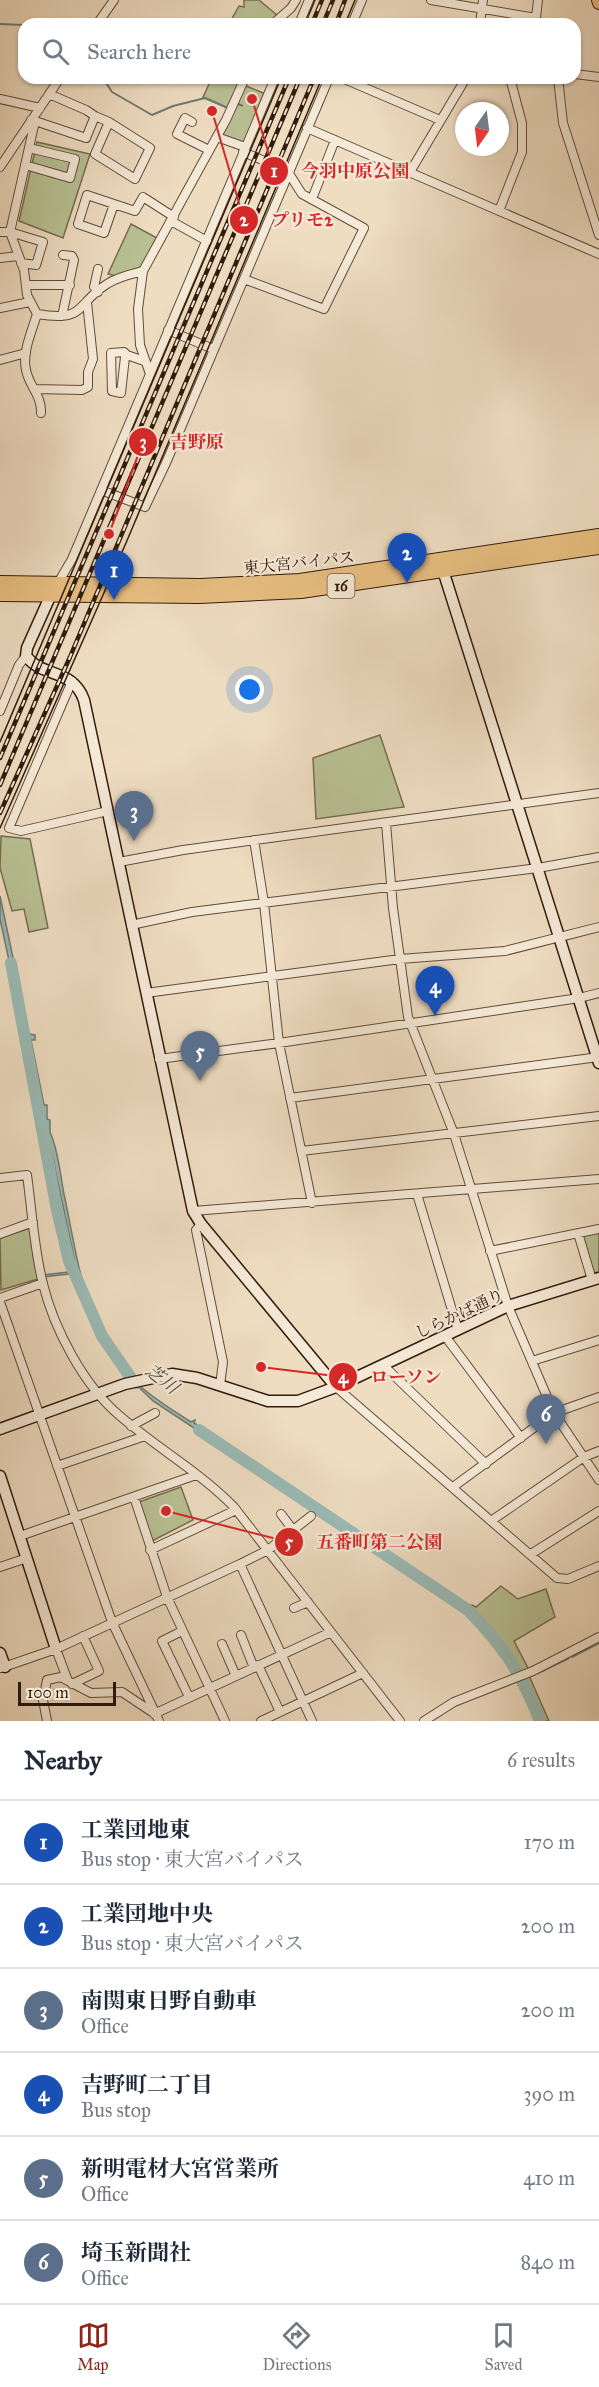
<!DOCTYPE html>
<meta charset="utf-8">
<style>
body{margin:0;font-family:"IM FELL Great Primer","Noto Serif JP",serif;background:#f2f2f3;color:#1f2937}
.compass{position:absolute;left:455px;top:102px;width:54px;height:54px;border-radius:50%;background:#fff;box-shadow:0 2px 4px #0004;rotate:194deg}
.scale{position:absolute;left:18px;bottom:15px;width:98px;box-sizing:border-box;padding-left:6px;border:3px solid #321b0b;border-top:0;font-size:16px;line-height:21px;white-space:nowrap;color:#321b0b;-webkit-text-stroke:4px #f5e9d7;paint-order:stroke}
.you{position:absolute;left:250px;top:690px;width:21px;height:21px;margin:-15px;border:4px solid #fff;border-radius:50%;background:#1a73e8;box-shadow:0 0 0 9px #1a73e833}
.badge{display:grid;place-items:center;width:39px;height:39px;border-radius:50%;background:#8f2418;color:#fff;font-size:20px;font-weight:700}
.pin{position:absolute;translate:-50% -50px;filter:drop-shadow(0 2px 3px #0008)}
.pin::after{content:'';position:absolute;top:32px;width:21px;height:18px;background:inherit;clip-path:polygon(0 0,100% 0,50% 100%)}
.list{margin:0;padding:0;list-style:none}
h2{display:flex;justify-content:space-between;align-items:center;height:78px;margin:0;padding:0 24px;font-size:26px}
h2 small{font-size:20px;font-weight:400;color:#747a83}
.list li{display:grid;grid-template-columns:39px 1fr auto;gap:18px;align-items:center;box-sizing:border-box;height:84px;padding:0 24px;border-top:2px solid #e0e1e3}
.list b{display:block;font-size:22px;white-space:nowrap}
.list p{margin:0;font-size:20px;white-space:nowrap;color:#747a83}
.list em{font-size:20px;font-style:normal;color:#747a83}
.icon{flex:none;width:33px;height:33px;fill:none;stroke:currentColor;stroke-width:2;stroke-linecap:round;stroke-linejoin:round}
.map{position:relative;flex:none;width:599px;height:1721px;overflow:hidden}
.search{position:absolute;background:#fff;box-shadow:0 2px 4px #0004;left:18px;right:18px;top:18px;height:66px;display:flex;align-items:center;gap:15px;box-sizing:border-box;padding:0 21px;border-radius:18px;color:#747a83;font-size:22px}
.sheet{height:582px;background:#fff}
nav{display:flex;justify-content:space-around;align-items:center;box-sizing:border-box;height:84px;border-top:2px solid #e0e1e3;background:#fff;font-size:16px;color:#747a83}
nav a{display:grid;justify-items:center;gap:3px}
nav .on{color:#8f2418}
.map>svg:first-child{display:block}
</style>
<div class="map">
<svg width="599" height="1721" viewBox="0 0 599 1721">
<rect width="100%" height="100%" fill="#efddc2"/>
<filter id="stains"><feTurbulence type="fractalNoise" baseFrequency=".00333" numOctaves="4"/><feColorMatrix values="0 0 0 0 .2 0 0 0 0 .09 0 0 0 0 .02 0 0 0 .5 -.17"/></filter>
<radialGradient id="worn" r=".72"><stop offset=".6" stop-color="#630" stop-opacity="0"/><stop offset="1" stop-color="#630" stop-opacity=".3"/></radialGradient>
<path fill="#b8c194" stroke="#756e50" stroke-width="1.5" d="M244 0H259L278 16 270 24H233L230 22 239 6 244 7Z
M217 78H243L230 109 203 97 210 82 215 83Z
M246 86 266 94 244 144 220 135 237 104 243 106 237 103Z
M37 142 90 154 63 238 19 221Z
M131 224 157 238 141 268 116 276 108 274Z
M380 735 404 807 316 819 313 758Z
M1 836 30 839 48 928 29 932 24 909 12 911 0 868Z
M30 1228 38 1279 1 1290 0 1238Z
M599 1232V1272L594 1273 581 1238 583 1235Z
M181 1487 193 1520 152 1541 139 1502Z
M501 1586 518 1599 546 1589 555 1617 514 1641 529 1670 527 1671 549 1721H541C524 1679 505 1639 469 1609L472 1605 476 1607Z"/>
<path fill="#9abbb6" stroke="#707b72" stroke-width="1.5" d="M0 896 29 1034 35 1035V1040H31L44 1105H47V1119L50 1120V1132C59 1151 60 1177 65 1199 79 1266 86 1334 139 1385 154 1399 174 1411 191 1422L195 1420 194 1423 207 1431 205 1432 213 1437 212 1440 153 1401 123 1372 107 1350 92 1322 78 1273 43 1277 42 1275 77 1271 54 1164 48 1165 49 1161 54 1162 41 1118 38 1086 15 980 13 979 0 919Z"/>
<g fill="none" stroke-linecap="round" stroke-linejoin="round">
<path stroke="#707b72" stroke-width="2" d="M0 24 24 25
M103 78 112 92 152 115 173 106 205 98 228 108
M572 1657 599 1643
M538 1673 569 1658"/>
<path stroke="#9abbb6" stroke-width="12" d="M11 963 57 1210 69 1261 102 1336 131 1378 137 1383
M199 1430 468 1610C505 1648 521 1673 540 1721"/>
<defs>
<path id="street" d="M431 0 536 18
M538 0 536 18 539 24
M97 24 114 0
M273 24 291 8 296 0
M299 24 309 0
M352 24 362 0
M480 24 483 0
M575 74 599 77
M342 78 440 120
M558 78 563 123 599 235
M0 99 40 108
M95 116 109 122 150 148 135 179 95 154 109 122
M31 120 35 121 10 232 24 270 27 295 37 314C87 322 74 305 107 284 117 277 131 274 143 271
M35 121 86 138 95 116 86 110 49 94
M192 122 185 118 177 134 209 150
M307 128 599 254
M217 137 245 147
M243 152 289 171
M25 165 70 178 75 159 29 148
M0 167 60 78
M410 172 466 78
M312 199 335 140
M114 204 104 233 78 224 87 195 135 211 143 197 174 217
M499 211 522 152V123L510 78
M171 221 207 241
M0 232H10L43 242 36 265 21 263
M0 258 19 256
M98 269 94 287 98 292
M244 279 324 309 364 228 302 194 288 172
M26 285H70
M0 308 30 302
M37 314C32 331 22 352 26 370 29 386 42 396 41 413
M62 316 74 260 72 256 63 255
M168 330 213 349
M127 355 124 352 111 353 112 391 121 393 125 357 127 355 144 361
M0 360 26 353
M150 374 140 345 138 309 143 271 226 120 245 78
M35 389 82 390 88 387V372L93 359 87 302
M101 490 145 507 166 463 329 78
M58 583 72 559 275 78
M72 681 9 828 21 831 108 811
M0 711 19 665 26 656
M386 823 393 908 408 1017 454 1134 508 1306 554 1413 599 1480
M254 840 264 903 279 1043 312 1203
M119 862 183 850 599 793
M131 925 192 912 538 868 599 857
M146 993 400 959 505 951 599 927
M159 1059 279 1043 579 998 599 993
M290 1098 599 1057
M301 1151 599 1116
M0 1178 27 1175C32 1211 34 1249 43 1284 54 1329 84 1386 120 1416 157 1448 200 1472 234 1507L400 1721
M417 1194 458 1330
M193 1211 599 1179
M201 1224 196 1230 223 1362 220 1385
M578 1233 592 1280
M0 1234 33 1222
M490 1251 599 1229
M0 1298 43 1283
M0 1302 112 1622 159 1721
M445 1336 521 1438
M532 1361 599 1340
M383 1365 486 1464
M336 1387 557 1578 568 1579 599 1566
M131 1426 155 1413
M57 1466 145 1436
M453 1487 554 1413 599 1397
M134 1497 167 1597 225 1721
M281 1514 293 1530
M491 1521 584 1457 599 1451
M20 1536 196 1475
M150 1550 236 1510
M531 1554 599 1511
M240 1564 312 1721
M0 1567 27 1558
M294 1608 308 1602
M182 1631 162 1641 189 1697
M241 1635 254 1668
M222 1644 236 1676
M56 1649 68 1681 91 1693 122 1692 152 1712
M258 1665 280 1712
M1 1668 56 1649 240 1564 268 1550 311 1516
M72 1684 99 1671 83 1636
M154 1714 331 1632
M47 1721 43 1700 47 1680 61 1677 68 1681
M261 1721 363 1673
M424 1721 454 1702 533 1671 599 1637"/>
<path id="secondary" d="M441 564 599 1063
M53 590 27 648 26 656C42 678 73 668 84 700L193 1211 201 1224 336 1387
M0 1429 125 1384 172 1374 197 1378 268 1401H298L336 1387 508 1306 599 1278
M0 1476 56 1649
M0 1653 5 1667"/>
<path id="primary" d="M598 0 599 3"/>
<path id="highway" d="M0 583 200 586 300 581 599 536
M0 594 200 596 301 591 599 547"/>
</defs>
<use href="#street" stroke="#614c39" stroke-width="10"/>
<use href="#secondary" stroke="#321b0b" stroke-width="13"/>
<use href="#primary" stroke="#321b0b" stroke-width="14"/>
<use href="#highway" stroke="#321b0b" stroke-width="16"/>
<use href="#street" stroke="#f5e9d7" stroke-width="8"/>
<use href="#secondary" stroke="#f5e9d7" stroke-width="10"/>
<use href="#primary" stroke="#e8be81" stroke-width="12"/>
<use href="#highway" stroke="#e8be81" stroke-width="14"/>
<path stroke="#321b0b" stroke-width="1.5" d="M305 24 315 0
M345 24 355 0
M0 742 281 78
M0 828 126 543 322 78"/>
<defs>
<path id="rail" d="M312 24 322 0
M323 24 333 0
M336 24 345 0
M0 758 289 78
M0 785 300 78
M0 813 70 657 314 78"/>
</defs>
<use href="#rail" stroke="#321b0b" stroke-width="4.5"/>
<use href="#rail" stroke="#f5e9d7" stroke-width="2" stroke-dasharray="7" stroke-linecap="butt"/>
</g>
<g text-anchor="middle" stroke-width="4.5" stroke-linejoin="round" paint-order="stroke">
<rect fill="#f5e9d7" stroke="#6c5948" stroke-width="1.5" x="327.5" y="574" width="27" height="24" rx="4.5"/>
<g font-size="15" font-weight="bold" fill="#321b0b">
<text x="341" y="591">16</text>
</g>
<g font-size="16" fill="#321b0b" stroke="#f5e9d7">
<text transform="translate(299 562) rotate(-6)" y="6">東大宮バイパス</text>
<text transform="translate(459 1313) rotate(-25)" y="6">しらかば通り</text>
</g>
<g font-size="18" font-style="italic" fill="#514b3e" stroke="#f5e9d7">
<text transform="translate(162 1379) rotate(38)" y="6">芝川</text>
</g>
</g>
<path fill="none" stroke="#d62828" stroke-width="2" d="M252 99L274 171M212 111L244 220M109 534L143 442M261 1367L343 1377M166 1511L289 1542"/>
<g fill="#d62828" stroke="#f5e9d7" stroke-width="2">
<circle cx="252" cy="99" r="6"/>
<circle cx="212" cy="111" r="6"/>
<circle cx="109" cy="534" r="6"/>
<circle cx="261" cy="1367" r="6"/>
<circle cx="166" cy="1511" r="6"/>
<circle cx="274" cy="171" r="15"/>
<circle cx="244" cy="220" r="15"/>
<circle cx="143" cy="442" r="15"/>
<circle cx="343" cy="1377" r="15"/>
<circle cx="289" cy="1542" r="15"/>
</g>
<g font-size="18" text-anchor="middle" font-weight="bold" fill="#fff">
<text x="274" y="177">1</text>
<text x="244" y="226">2</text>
<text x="143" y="448">3</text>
<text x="343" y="1383">4</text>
<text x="289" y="1548">5</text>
</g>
<g font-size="18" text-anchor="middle" font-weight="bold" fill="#d62828" stroke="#f5e9d7" stroke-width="4.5" stroke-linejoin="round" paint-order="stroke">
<text x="355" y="177">今羽中原公園</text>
<text x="302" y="226">プリモ2</text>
<text x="197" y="448">吉野原</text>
<text x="406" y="1383">ローソン</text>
<text x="379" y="1548">五番町第二公園</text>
</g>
<rect width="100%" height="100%" filter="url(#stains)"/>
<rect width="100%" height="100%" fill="url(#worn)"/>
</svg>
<svg class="compass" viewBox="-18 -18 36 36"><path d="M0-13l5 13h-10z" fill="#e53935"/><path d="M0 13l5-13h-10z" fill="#747a83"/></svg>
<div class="scale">100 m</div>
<div class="you"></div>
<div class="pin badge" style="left:114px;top:600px;background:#1a4fb4">1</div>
<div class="pin badge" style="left:407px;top:583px;background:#1a4fb4">2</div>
<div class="pin badge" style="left:134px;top:841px;background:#5c6f8a">3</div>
<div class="pin badge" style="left:435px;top:1016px;background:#1a4fb4">4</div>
<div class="pin badge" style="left:200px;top:1081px;background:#5c6f8a">5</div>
<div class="pin badge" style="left:546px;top:1444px;background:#5c6f8a">6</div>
<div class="search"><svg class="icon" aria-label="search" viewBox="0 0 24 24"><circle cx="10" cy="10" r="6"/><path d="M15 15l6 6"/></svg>Search here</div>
</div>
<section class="sheet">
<h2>Nearby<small>6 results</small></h2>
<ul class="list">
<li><span class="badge" style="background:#1a4fb4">1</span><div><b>工業団地東</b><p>Bus stop · 東大宮バイパス</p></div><em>170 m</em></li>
<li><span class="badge" style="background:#1a4fb4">2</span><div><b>工業団地中央</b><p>Bus stop · 東大宮バイパス</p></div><em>200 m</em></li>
<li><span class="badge" style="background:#5c6f8a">3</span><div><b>南関東日野自動車</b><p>Office</p></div><em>200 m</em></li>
<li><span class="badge" style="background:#1a4fb4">4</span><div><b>吉野町二丁目</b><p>Bus stop</p></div><em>390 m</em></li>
<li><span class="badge" style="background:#5c6f8a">5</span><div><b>新明電材大宮営業所</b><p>Office</p></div><em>410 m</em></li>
<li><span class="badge" style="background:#5c6f8a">6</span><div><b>埼玉新聞社</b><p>Office</p></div><em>840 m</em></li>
</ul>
</section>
<nav>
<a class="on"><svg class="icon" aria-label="map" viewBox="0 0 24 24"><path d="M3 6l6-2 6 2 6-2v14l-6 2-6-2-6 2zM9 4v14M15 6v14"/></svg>Map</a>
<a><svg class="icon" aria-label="directions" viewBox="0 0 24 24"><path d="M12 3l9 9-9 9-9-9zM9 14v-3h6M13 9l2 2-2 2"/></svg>Directions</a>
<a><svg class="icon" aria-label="saved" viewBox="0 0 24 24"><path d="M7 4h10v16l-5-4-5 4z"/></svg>Saved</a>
</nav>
